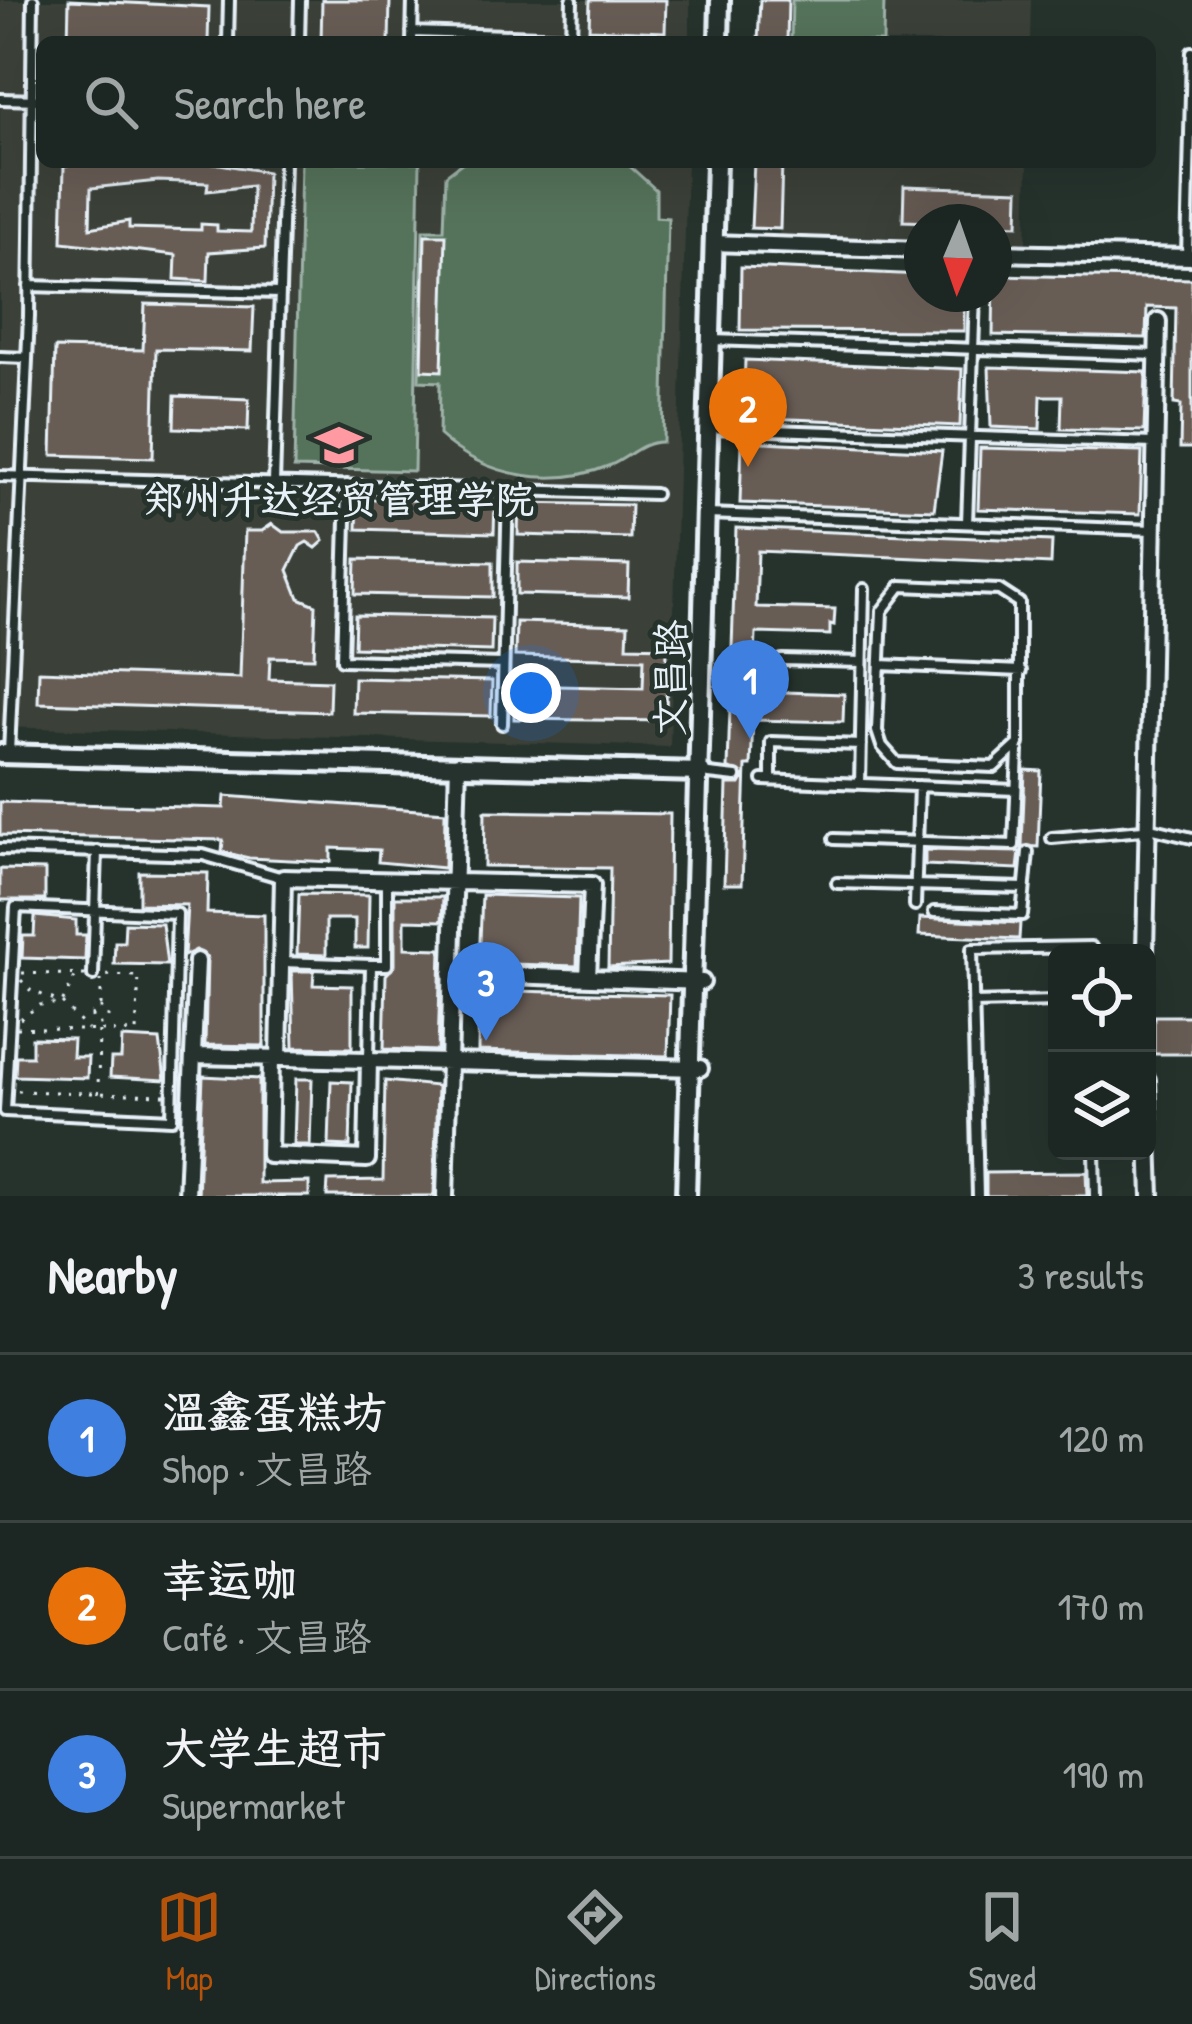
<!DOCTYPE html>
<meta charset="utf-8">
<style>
body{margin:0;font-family:"Patrick Hand","LXGW WenKai TC",sans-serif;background:#252e2a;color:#f1f3f6}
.controls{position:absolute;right:36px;bottom:36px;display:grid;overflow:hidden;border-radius:18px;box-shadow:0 12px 48px #0002}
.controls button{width:108px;height:108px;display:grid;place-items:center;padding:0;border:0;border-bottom:3px solid #3a4340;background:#1c2622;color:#f1f3f6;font:60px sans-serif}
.compass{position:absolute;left:904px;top:204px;width:108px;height:108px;border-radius:50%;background:#1c2622;box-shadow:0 12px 48px #0002;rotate:182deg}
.you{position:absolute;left:531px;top:693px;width:42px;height:42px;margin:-30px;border:9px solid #fff;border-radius:50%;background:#1a73e8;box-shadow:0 0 0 18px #1a73e833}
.badge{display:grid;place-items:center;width:78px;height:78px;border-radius:50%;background:#b45309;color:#fff;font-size:39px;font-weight:700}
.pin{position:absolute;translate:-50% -99px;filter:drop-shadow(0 3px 6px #0008)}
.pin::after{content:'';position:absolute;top:63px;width:42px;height:36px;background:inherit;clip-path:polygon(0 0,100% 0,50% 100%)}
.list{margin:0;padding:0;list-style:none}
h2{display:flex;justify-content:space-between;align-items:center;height:156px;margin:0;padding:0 48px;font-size:51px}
h2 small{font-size:39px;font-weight:400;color:#a0a5a5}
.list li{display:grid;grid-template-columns:78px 1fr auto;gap:36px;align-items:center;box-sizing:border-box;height:168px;padding:0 48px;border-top:3px solid #3a4340}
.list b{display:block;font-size:45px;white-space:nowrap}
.list p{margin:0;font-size:39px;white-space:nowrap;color:#a0a5a5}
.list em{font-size:39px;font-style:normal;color:#a0a5a5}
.icon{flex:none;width:66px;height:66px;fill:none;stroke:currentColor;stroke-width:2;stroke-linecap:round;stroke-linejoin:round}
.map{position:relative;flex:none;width:1192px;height:1196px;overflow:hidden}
.search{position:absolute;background:#1c2622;box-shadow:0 12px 48px #0002;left:36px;right:36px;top:36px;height:132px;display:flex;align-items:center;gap:30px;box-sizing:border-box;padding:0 42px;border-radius:18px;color:#a0a5a5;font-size:45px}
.sheet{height:660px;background:#1c2622}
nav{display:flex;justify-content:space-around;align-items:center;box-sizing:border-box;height:168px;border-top:3px solid #3a4340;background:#1c2622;font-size:33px;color:#a0a5a5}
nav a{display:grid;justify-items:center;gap:6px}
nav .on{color:#b45309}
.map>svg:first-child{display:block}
</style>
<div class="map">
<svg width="1192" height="1196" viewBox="0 0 1192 1196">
<rect width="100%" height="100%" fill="#26332d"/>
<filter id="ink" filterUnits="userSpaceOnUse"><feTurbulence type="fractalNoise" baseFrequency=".00833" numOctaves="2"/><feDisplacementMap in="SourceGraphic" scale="24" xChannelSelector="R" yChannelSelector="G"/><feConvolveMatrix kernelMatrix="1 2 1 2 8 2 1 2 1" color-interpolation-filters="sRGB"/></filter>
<g filter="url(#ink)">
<path fill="#3a4039" d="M0 0H690V42H42V162H687L670 747 0 727Z
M788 0H1031L1030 42H787Z
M782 162H1028L1026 245 994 244V222H922V243L779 240Z"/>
<path fill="#55725a" stroke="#9eb2a9" stroke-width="3" d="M792 0H884L883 42H791Z
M301 162H420L414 471 294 468Z
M463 162H625L656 190V217L668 218 663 442C643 441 629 457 611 465 553 489 485 477 439 435L440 382 419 381 423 230H444L446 175Z"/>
<path fill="#685d54" stroke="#e8f1f8" stroke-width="3" fill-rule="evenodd" d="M69 0 209 7 208 42H68Z
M322 0H390L389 42H321Z
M590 0H666L665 32 589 29Z
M760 0H788L787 42H758Z
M80 162H208L267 172 265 248 209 252 208 281 175 279 176 255 62 242 64 166ZM158 181 208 183 207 191 252 186 251 232 217 231V225L201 224V230L129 228V221L90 228 91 188Z
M754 162H782L780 229 751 228Z
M904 186 1019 190 1018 225 903 221Z
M425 235H446L442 371 422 370Z
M741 267 922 275V294H964V331L740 330Z
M994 275 1192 279V448H1180L1181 405 1174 404 1176 308 1147 307 1146 338 993 335Z
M145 304 254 307 252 351 156 349 153 458 52 455 55 348 143 350Z
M745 360 962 369 960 426 743 417Z
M989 367 1146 372 1144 431 1061 429 1062 396H1041L1040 429 991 427Z
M175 396 249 399 248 430 174 428Z
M742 441 942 451 934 510 740 503Z
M980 448 1142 452 1140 514 978 509Z
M358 499 495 502 494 533 357 529Z
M519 503 631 505 630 538 518 535Z
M272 524 283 532H319L324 541 316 548 307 542 300 546 288 570 299 598 316 605 314 658 270 657 269 679 330 681 329 712 38 703 39 671 240 678 245 531H262Z
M736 528 1052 541 1051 564 758 551 756 607 835 609 834 625 830 624V635L756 633 754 691 844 694 843 722 753 720 751 766H746L742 884H724L727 784H740L744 777 728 768Z
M356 559 493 562V597L355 594Z
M517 562 629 565 628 597 517 594Z
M355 615 492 618 491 651 354 647Z
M516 622 628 625 627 646 667 647 666 721 514 719V685L643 688 644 659 515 656Z
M354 678 492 681 491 716 353 713Z
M1025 770 1041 771 1038 847 1022 846Z
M225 796 445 812 444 868 378 862 379 850 331 848V862L249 858 222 852 223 840 0 835V802L224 808Z
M485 811 670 814 668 964 608 967 610 868 484 866Z
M925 850 1020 852 1018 869 925 865Z
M0 869 45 870V900H0Z
M139 872 208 873 207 913 264 915V1046L205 1045 207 957 196 950 184 956 187 905 139 904Z
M299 894 369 895 368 948H355V919H326V955L297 954Z
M482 895 579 898 577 966 479 963Z
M395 897H443L442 921 405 920V948L441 949 438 1051 384 1049 386 975 395 965Z
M35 916 76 920V935H86L85 960 22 958 23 936H34Z
M920 918 1020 923 1019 939 919 935Z
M125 923 162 924 167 965 114 964 115 942H124Z
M292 971H314L313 985 352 986V1048L294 1047Z
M479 990 670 995 668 1056 478 1051Z
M1154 1016H1192V1054H1154Z
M32 1038 73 1039 72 1057H88L87 1078 15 1076 16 1056H32Z
M122 1038 160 1040 165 1080 110 1077 111 1059H121Z
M203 1076 259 1079V1183L309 1182V1196H198Z
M296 1079H312L310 1145H294Z
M331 1081 352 1082 350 1146 329 1145Z
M385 1081 437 1086 434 1196H327L328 1181 383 1180Z
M1086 1172 1087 1196H986V1173Z"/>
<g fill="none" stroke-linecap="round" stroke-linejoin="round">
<defs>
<path id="service" d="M412 32 571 37
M571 41 572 0
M228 42 229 0
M299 42 300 0
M412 42 413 0
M0 99 42 100
M1187 256 1192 52
M29 286 280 293
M712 340 1155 355
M0 357 27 358
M709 428 1154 443
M0 476 655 494
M274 483 284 162
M347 485 342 660 503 664
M707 514 1153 530
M967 523 975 294
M901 586 999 590 1019 603V744L994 767 897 763 882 746 877 731 882 611Z
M782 660 862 662
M880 665 1021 671
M502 724 508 490
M9 753 29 316 33 0
M709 774 736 777
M763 780 1016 790
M771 780V742L861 745
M860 784 864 589
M1052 838 1154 829 1192 838
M834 839 1014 845 1018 751
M0 849 203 855 283 878
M837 883 1024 888
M915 905 919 786
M16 907 177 914 172 1119 5 1111Z
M934 912 1022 915 1028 852
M282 962 371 965 369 1059
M371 965H387V881
M93 975 97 851
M973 1003 1057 1001
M1094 1151 1095 1196
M978 1196 972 949 1091 947V953"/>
<path id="minor" d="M713 243 922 250
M994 253 1192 257
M1145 953 1158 321
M451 973 702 982
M195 1056 700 1068
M271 1058 269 1155 367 1159 369 1060
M279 1058 283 878 592 885 588 978
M1147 1080 1151 1196
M187 1196 197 961
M445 1196 458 764"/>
<path id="tertiary" d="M719 42 720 0
M0 754 701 772
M686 1196 716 162"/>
</defs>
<use href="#service" stroke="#e8f1f8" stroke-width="16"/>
<use href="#minor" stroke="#e8f1f8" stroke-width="22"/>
<use href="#tertiary" stroke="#e8f1f8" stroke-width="26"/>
<path stroke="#e8f1f8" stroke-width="3" stroke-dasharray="3 9" stroke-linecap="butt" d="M22 973 85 975
M21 980 30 990 62 1003 88 1030
M101 1006V980
M92 1016a8 8 0 1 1 16 0a8 8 0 1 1-16 0Z
M20 1019 40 1005 62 1003 76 975
M17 1028 136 1032 139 976 100 975
M18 1091 165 1095
M98 1094 99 1025"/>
<use href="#service" stroke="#26332d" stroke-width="8"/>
<use href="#minor" stroke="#26332d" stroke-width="14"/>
<use href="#tertiary" stroke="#26332d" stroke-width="16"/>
</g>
</g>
<defs>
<symbol id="university-bare" viewBox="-9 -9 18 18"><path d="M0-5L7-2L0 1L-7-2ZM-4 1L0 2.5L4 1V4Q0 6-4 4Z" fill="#ff9aa2" stroke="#26332d" stroke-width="2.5" paint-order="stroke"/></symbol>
</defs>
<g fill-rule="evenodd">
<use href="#university-bare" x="306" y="412" width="66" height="66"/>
</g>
<g text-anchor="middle" stroke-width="10" stroke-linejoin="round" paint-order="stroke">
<g font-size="39" font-weight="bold" fill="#e8f1f8" stroke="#26332d">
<text x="339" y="513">郑州升达经贸管理学院</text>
</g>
<g font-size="39" fill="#e8f1f8" stroke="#26332d">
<text transform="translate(670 678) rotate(-89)" y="14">文昌路</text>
</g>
</g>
</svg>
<div class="controls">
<button><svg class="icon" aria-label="locate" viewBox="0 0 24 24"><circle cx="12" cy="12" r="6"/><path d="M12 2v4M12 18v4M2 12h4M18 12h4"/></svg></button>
<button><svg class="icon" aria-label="layers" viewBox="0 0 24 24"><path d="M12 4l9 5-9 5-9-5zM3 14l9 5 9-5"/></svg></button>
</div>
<svg class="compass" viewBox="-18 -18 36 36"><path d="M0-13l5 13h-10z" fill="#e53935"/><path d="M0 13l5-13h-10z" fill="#a0a5a5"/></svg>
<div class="you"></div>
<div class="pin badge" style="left:750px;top:739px;background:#3f7fe0">1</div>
<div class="pin badge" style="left:748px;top:467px;background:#e8710a">2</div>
<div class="pin badge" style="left:486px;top:1041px;background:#3f7fe0">3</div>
<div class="search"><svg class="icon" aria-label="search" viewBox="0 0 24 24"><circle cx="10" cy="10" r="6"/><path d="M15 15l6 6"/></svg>Search here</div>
</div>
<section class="sheet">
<h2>Nearby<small>3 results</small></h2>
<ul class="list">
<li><span class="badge" style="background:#3f7fe0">1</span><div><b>温鑫蛋糕坊</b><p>Shop · 文昌路</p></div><em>120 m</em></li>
<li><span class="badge" style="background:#e8710a">2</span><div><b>幸运咖</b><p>Café · 文昌路</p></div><em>170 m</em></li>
<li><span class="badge" style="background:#3f7fe0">3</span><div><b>大学生超市</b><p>Supermarket</p></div><em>190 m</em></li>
</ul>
</section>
<nav>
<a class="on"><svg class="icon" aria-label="map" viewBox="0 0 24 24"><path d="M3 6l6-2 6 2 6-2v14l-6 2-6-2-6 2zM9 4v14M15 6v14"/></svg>Map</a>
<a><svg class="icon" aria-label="directions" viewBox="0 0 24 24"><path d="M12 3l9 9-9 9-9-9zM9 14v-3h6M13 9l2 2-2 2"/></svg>Directions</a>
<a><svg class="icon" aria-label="saved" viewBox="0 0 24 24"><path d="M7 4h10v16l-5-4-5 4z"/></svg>Saved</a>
</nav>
